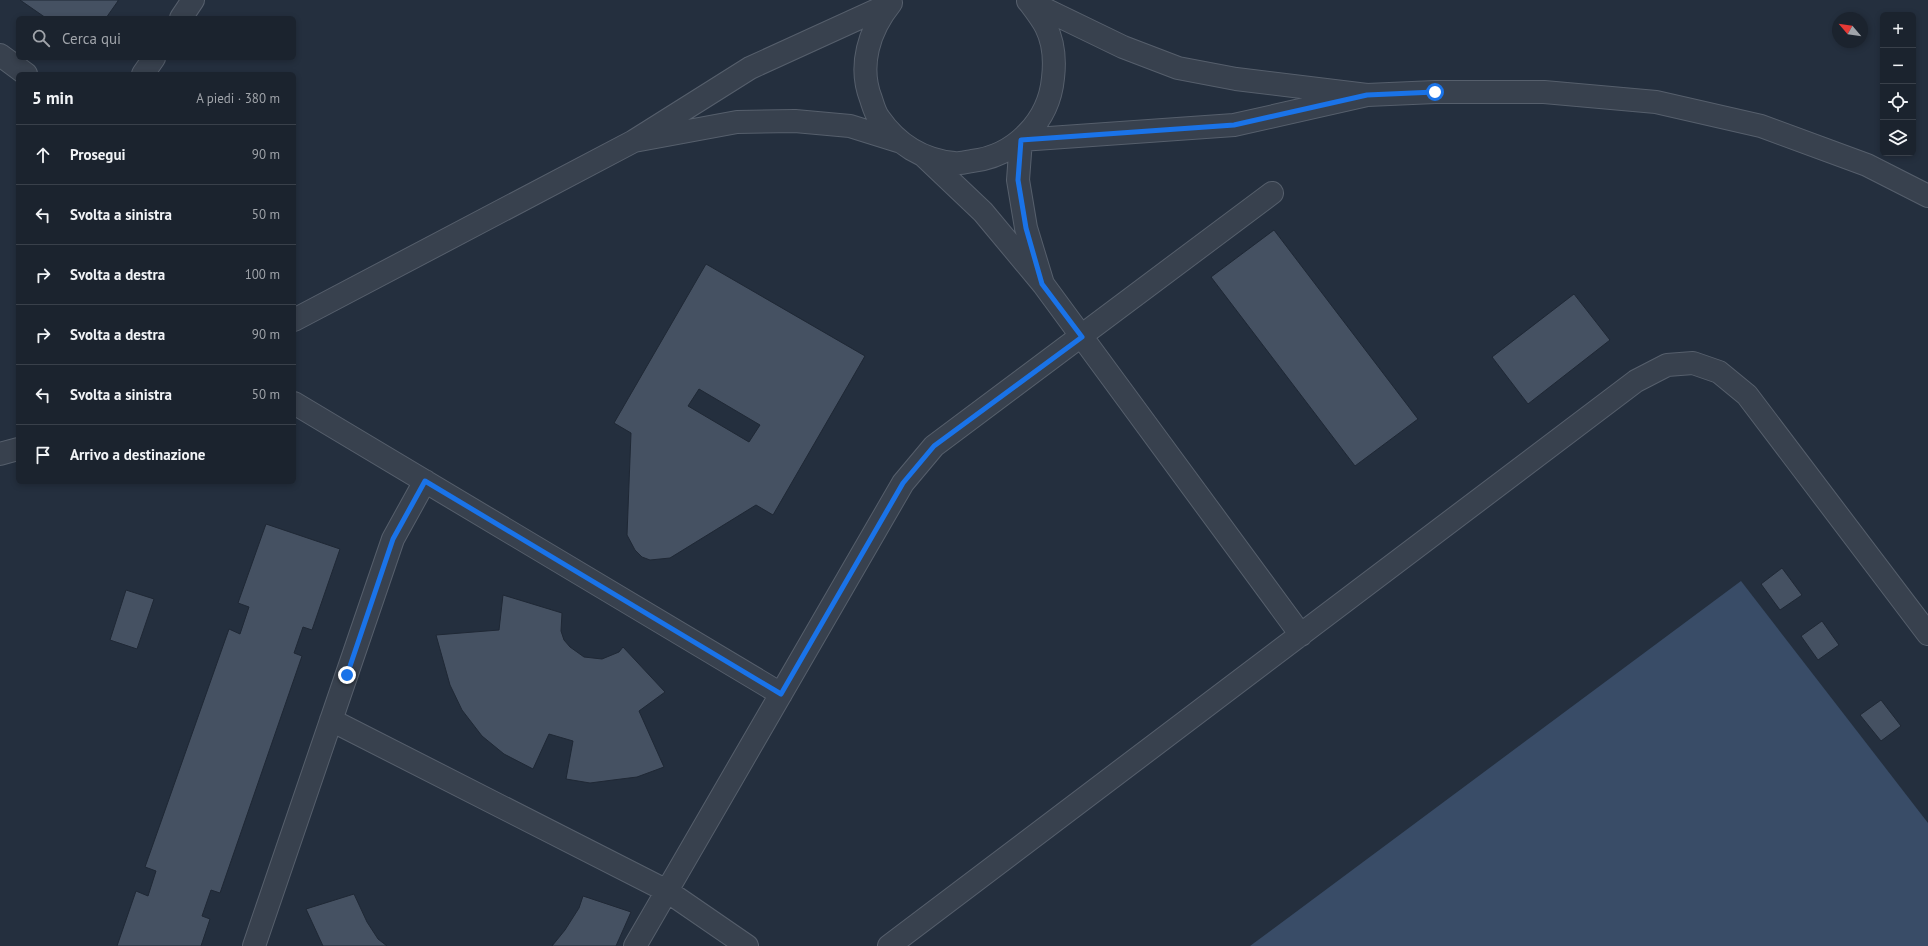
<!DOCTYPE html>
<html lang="it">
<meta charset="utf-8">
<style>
body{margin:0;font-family:"PT Sans",sans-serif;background:#282f3a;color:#f1f3f6}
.controls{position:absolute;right:12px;top:12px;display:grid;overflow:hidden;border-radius:6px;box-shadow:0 2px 6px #0003}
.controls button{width:36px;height:36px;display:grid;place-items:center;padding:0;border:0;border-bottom:1px solid #39404a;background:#1b232e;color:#f1f3f6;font:20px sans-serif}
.compass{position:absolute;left:1832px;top:12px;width:36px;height:36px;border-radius:50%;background:#1b232e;box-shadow:0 2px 6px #0003;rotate:299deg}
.stop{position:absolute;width:12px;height:12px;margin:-9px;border:3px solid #1a73e8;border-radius:50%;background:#fff}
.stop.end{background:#1a73e8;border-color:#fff;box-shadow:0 1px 4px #0008}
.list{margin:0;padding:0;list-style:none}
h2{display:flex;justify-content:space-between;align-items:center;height:52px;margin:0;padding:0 16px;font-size:17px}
h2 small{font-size:13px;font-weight:400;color:#a0a4aa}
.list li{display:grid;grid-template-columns:26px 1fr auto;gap:12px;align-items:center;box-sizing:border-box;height:60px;padding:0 16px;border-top:1px solid #39404a}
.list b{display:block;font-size:15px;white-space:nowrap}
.list em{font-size:13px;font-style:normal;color:#a0a4aa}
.icon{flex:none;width:22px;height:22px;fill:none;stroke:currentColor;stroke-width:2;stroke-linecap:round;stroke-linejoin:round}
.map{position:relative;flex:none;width:1928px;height:946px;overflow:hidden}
.search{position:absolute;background:#1b232e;box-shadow:0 2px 6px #0003;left:16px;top:16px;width:280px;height:44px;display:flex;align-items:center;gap:10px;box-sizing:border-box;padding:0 14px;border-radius:6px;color:#a0a4aa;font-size:15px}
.panel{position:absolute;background:#1b232e;box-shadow:0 2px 6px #0003;left:16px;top:72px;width:280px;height:412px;border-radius:6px}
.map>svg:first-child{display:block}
</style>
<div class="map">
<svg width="1928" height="946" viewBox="0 0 1928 946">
<rect width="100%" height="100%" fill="#242f3e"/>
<path fill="#394c67" d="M1741 581 1928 823V946H1250Z"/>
<path fill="#455162" stroke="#1f2835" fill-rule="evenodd" d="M20 0H118V1L106 18H46Z
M1274 230 1418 419 1355 466 1211 277Z
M706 264 865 356 773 515 756 505 670 558 650 560 642 557 635 550 627 535 631 433 614 423ZM699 389 760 425 749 442 688 406Z
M1574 294 1610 340 1528 404 1492 357Z
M266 524 340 549 312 630 303 627 294 653 302 656 220 893 211 890 202 916 210 919 201 946H117L136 891 148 896 156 871 145 867 229 629 240 634 249 607 238 603Z
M1782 568 1802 595 1780 610 1761 584Z
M126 590 154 599 137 649 110 640Z
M503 595 562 613 561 631 564 640 570 647 584 657 602 659 619 652 623 647 665 692 639 711 664 767 637 777 613 780 590 783 566 779 573 741 549 734 533 769 504 754 482 736 462 710 450 685 436 635 499 630Z
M1822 621 1839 645 1818 660 1801 636Z
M1881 700 1901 726 1881 741 1860 715Z
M354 894 367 922 378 939 387 946H323L306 909Z
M583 896 631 912 616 946H552L565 930 579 908Z"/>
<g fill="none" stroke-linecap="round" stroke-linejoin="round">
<defs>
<path id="minor" d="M891 3C869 30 858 66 871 99 873 105 875 113 879 118 897 144 923 160 954 163 960 164 967 162 972 161 1015 156 1049 121 1053 78 1055 61 1054 43 1046 27 1042 19 1035 10 1029 2
M890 4 750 68 634 141 737 122 795 121 850 126 898 141
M181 18 193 0
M0 55 26 74
M143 74 154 58
M1367 95 1435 92H1544L1656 102 1761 126 1867 165 1928 196
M924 156 983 212 1043 284 1026 228 1018 180 1021 140 1234 125 1367 95 1236 79 1178 68 1123 47 1028 1
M1043 284 1301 635
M294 320 634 141
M294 403 781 694
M0 454 18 449
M331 720 667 891 747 946
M254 946 393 539 425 481
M635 946 903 483 934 446 1272 193
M889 946 1636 381 1667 365 1693 363 1719 372 1747 395 1928 634"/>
</defs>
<use href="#minor" stroke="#565f6c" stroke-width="24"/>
<use href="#minor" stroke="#38414e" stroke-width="22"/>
</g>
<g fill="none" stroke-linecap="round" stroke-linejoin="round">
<path stroke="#1a73e8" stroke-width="5" d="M347 675 393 539 425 481 781 694 903 483 934 446 1082 337 1042 284 1026 228 1018 180 1021 140 1234 125 1367 95 1435 92"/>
</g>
</svg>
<div class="controls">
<button>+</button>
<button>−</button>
<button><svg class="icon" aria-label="locate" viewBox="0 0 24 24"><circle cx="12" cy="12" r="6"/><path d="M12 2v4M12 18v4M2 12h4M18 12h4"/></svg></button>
<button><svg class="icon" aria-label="layers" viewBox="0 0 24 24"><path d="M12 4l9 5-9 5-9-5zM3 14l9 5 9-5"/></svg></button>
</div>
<svg class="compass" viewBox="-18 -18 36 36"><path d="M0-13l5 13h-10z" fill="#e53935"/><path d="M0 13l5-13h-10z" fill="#a0a4aa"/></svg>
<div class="stop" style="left:1435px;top:92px"></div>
<div class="stop end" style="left:347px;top:675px"></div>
<div class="search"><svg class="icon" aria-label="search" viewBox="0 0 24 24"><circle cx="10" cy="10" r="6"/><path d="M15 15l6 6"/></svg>Cerca qui</div>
<section class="panel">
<h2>5 min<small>A piedi · 380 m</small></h2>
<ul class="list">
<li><svg class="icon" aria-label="ahead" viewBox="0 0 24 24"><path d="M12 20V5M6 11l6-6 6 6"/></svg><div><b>Prosegui</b></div><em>90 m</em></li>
<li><svg class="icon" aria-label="left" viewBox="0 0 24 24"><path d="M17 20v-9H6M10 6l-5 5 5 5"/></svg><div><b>Svolta a sinistra</b></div><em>50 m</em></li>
<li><svg class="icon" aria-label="right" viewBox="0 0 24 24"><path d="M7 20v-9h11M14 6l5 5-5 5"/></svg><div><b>Svolta a destra</b></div><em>100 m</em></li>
<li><svg class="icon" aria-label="right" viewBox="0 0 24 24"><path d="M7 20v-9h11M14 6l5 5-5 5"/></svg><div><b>Svolta a destra</b></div><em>90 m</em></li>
<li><svg class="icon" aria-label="left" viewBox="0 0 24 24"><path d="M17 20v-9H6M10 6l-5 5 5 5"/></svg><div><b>Svolta a sinistra</b></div><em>50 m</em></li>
<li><svg class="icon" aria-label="arrive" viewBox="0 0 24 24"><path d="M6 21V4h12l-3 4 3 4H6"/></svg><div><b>Arrivo a destinazione</b></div></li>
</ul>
</section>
</div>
